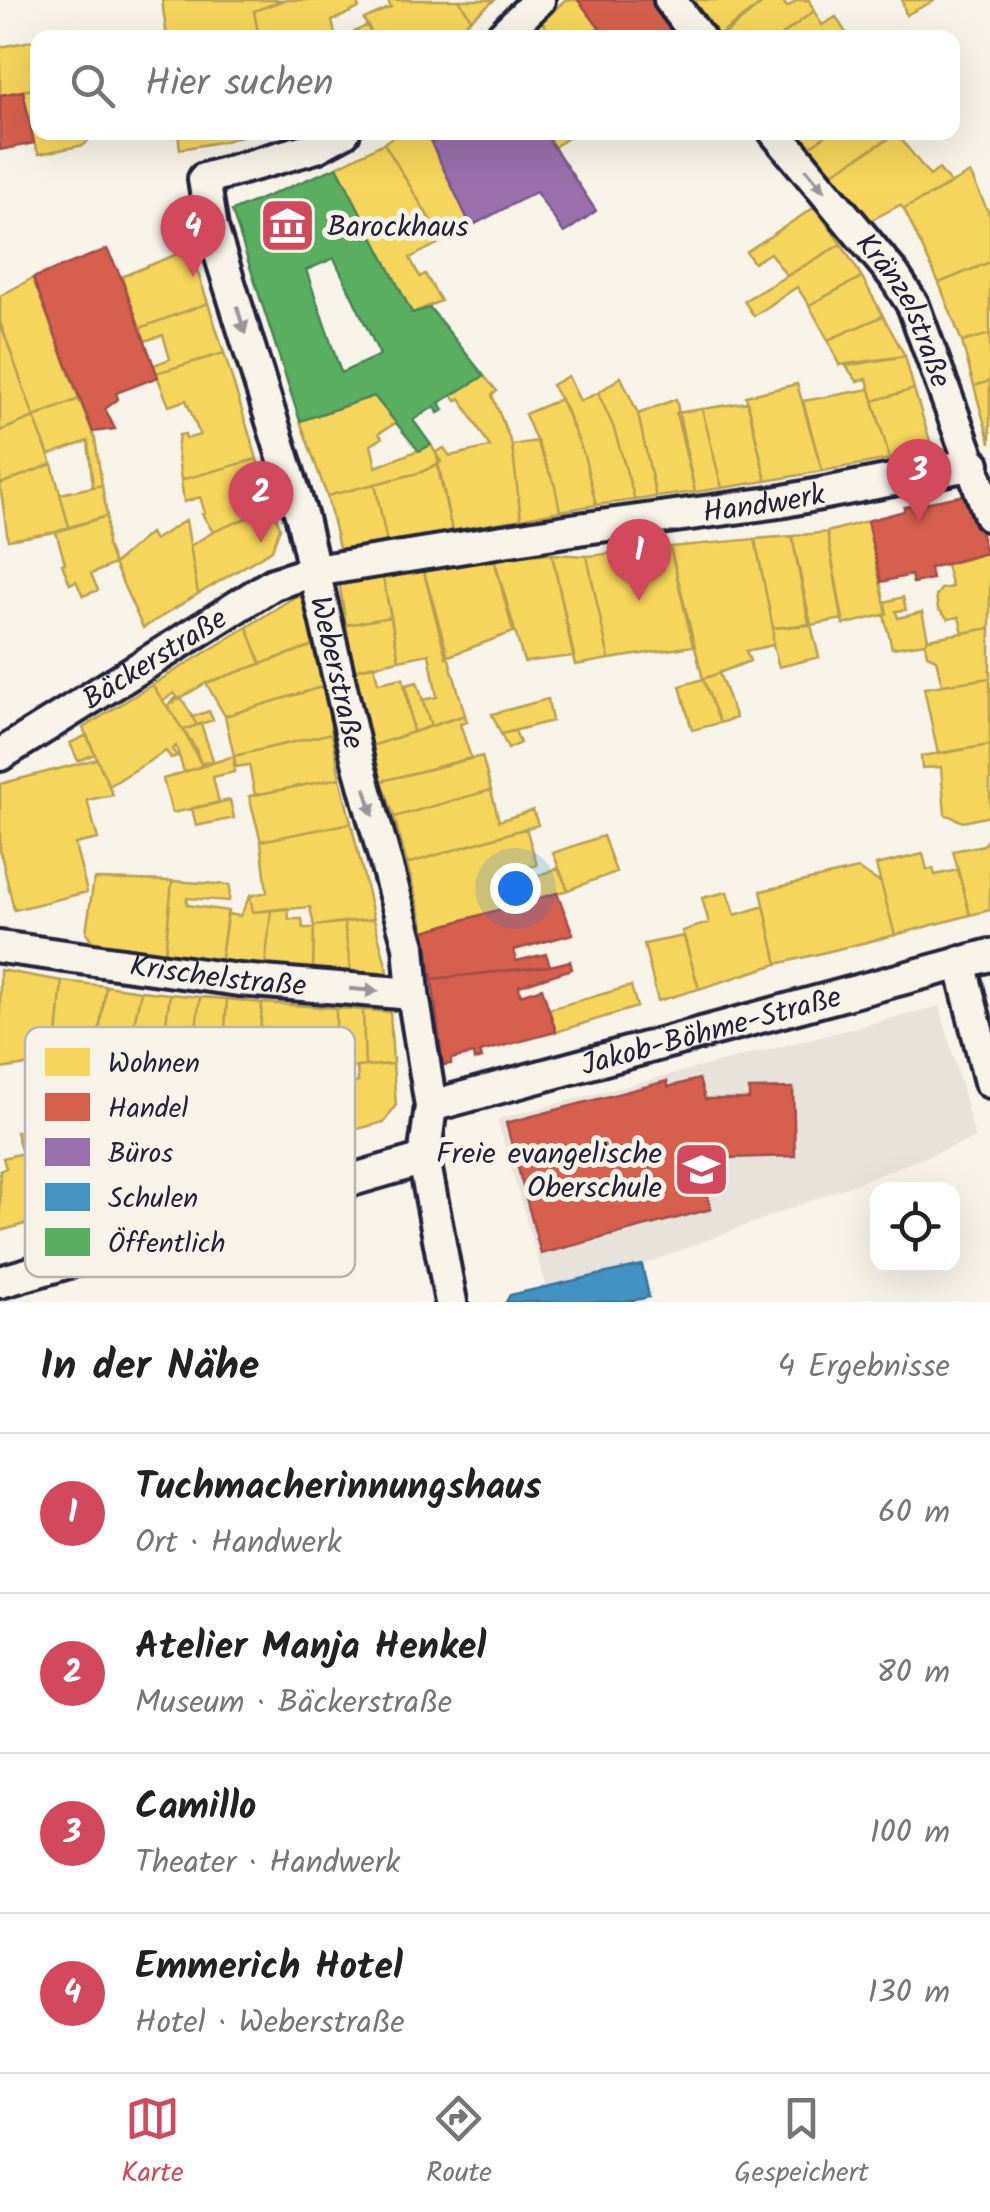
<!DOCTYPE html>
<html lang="de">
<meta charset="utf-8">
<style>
body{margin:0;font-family:Kalam,sans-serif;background:#f6f6f6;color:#222}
.controls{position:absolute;right:30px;bottom:30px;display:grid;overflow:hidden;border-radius:20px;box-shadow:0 10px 40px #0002}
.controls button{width:90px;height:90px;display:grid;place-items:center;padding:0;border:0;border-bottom:2px solid #e0e0e0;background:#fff;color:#222;font:50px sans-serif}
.you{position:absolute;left:515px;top:888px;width:35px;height:35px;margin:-25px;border:8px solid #fff;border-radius:50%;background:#1a73e8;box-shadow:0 0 0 15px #1a73e833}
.badge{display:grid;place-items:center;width:65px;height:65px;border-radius:50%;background:#d1495b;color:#fff;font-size:32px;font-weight:700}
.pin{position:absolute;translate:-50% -82px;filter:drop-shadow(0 2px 5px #0008)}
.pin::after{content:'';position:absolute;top:52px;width:35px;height:30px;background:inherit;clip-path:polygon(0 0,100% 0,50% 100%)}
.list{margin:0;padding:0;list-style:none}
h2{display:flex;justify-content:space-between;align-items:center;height:130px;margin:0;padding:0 40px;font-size:42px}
h2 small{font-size:32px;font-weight:400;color:#767676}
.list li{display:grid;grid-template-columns:65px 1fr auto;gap:30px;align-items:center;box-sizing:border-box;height:160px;padding:0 40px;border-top:2px solid #e0e0e0}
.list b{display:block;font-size:38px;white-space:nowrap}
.list p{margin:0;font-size:32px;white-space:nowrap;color:#767676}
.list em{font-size:32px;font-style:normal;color:#767676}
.icon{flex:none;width:55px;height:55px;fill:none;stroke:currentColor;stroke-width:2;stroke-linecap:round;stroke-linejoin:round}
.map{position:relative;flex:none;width:990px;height:1302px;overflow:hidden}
.search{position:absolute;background:#fff;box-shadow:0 10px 40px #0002;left:30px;right:30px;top:30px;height:110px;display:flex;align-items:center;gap:25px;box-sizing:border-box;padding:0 35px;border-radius:20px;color:#767676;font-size:38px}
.sheet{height:770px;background:#fff}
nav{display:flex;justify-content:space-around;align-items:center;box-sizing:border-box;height:140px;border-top:2px solid #e0e0e0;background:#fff;font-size:28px;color:#767676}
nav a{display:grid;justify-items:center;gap:5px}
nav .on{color:#d1495b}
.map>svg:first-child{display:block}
</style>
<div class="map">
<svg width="990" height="1302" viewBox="0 0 990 1302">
<rect width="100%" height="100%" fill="#f7f3e8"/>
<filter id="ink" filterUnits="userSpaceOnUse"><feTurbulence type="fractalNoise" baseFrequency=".01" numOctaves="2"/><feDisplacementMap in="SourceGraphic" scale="20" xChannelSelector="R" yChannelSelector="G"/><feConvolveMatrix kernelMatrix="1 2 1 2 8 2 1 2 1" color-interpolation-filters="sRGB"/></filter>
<g filter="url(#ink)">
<path fill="#e7e3db" d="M940 1006 975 1138 642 1265 546 1287 497 1119Z"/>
<path fill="#f6d55c" stroke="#b69f52" stroke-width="2.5" d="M162 0H284L254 11 259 38H167Z
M284 0H355L359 8 332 21 336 38H259L254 11Z
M387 0H459L471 19 447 38H373L364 19 391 7Z
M459 0H495L471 19Z
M565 0H578L607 38H553L542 22Z
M697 0H766L718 36 694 2Z
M766 0H782L787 7 798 0H809L814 11 778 38H720Z
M902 0H935L906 15Z
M814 11 822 25 836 17 849 38H778Z
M542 22 553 38H523Z
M368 25 373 38H342Z
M36 40 38 88 0 95V47Z
M38 88V132H96L84 145 39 154 34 143 23 91Z
M178 132H253L225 141 180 149Z
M399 132H426L471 226 443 241 384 143Z
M544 132H577L554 147Z
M791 132H831L805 150Z
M831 132H899L826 177 805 150Z
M897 134 930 176 939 169 951 184 904 209 900 205 864 224 826 177Z
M384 143 443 241 410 258 420 277 425 274 441 301 412 313 337 167Z
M970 173 990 216V262L939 283 904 209Z
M815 207 841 244 787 276 770 253 754 263 746 252Z
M841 244 862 277 809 305 797 287 754 316 744 301Z
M177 254 194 261 208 303 140 328 121 277Z
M990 262V334L962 342 939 283Z
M862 277 883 316 828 340 809 305Z
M33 278 79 399 34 417 0 322V296Z
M208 303 224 353 156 373 154 365 170 359 163 335 145 341 140 328Z
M883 316 905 356 839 365 828 340Z
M0 322 34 417 0 431Z
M990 334V381L974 386 962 342Z
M224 353 257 459 181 480 177 449 179 435 185 434 186 439 200 435 186 400 169 406 156 373Z
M905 356 914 389 873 401 867 379 857 381 846 366Z
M484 376 497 391 492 395 512 445 521 519 452 531 436 452 444 448 450 456 490 447 460 398 456 401 452 395Z
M568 376 580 401 598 393 613 426 635 500 596 505 584 455 565 407 552 385Z
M621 377 638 414 656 497 635 500 613 426 598 393Z
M990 381V443L974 386Z
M797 384 822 471 766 481 746 396Z
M870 389 890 459 822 471 803 401Z
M914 389 932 448 890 459 873 401Z
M374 396 396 423 379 433 382 438 371 445 376 467 431 445 441 462 422 472 327 496 300 421Z
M79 399 95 439 102 485 93 487 88 441 49 455 34 417Z
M561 399 584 455 596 505 560 511 555 486 525 414Z
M676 399 695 492 656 497 638 414Z
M748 402 766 481 722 488 702 409Z
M702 409 722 488 695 492 676 413Z
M34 417 52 464 0 484V431Z
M537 441 555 486 560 511 521 519 512 445Z
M257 459 273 507 213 532 202 514 205 513 200 497 184 502 181 480Z
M52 464 69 527 56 532 8 540 0 484Z
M437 464 452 531 387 543 375 484 422 472Z
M375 484 387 543 340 552 327 496Z
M102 485 107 516 69 527 60 494Z
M273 507 280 528 272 550 198 594 190 546 213 532Z
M107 516V545L114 564 91 574 98 590 83 596 76 581 70 584 62 564 65 563 56 532Z
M186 520 198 594 143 628 114 564 150 533 154 540Z
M867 521 887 614 843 625 827 532Z
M827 532 843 619 811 625 792 536Z
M792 536 809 624 773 628 755 539Z
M755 539 773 628V645L746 651 750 661 703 679 670 547Z
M670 547 693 646 609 659 587 556Z
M986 553 990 566V628L963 633 959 617 948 619 938 609 936 596 941 589 952 587 946 565Z
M552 554 574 656 524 662 493 555Z
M552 554 587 556 609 659 575 665Z
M493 555 513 632 446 657 422 565Z
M422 565 465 715 431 726 422 700 437 697 429 654 399 660 382 573Z
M382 573 391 617 346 625 339 581Z
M296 596 308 599 317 644 261 664 247 627Z
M903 597 906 610 896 611 898 618 922 612 928 639 925 643 892 648 884 615 887 614 885 602Z
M391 617 399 660 354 670 346 625Z
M811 625 819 657 779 667 773 645V628Z
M247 627 261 664 206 683 167 706 177 697 174 693 163 701 152 685Z
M990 628V678L942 685 936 659 927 655 925 643 928 639Z
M317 644 325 686 225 716 206 683Z
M374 665 378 683 403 678 413 732 372 746 354 670Z
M719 673 736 718 720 723 703 679Z
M990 678V745L938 754 924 688Z
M703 679 720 723 692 730 680 686Z
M417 682 431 726 413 732 406 685Z
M152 685 195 747 202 766 184 772 176 746 172 749 177 756 171 758 166 751 109 786 83 728Z
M325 686 332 733 234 756 225 716Z
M181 697 197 725 183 730 167 706Z
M548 699 552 721 501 734 492 714Z
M209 711 213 720 197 725 192 717Z
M465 715 467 722 460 724 471 758 382 781 372 746Z
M201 724 213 760 201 764 183 730Z
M515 731 520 743 508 749 501 734Z
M332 733 340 778 255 795 249 765 236 767 234 756Z
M87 735 95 754 78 761 70 743Z
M990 745V816L963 822 945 814 941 767 922 768 921 756Z
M234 756V772L213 777 219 803 172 813 163 779Z
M482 756 491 790 394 817 382 781Z
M97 759 113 795 87 800 98 839 75 844 87 892 14 910 0 850V784Z
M340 778 351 823 261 841 249 796Z
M491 790 499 821 533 810 538 825 407 864 394 817Z
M230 800 234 818 196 826 192 808Z
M351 823 374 919 314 926 310 907 253 912 250 896 267 892 261 841Z
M526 828 537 865 500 874 505 888 558 868 568 890 425 931 407 864Z
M603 836 616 872 568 890 553 853Z
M990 836V910L970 915 953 851 984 845Z
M923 854 927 870 933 868 935 875 958 870 970 915 895 935 876 865Z
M858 869 881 883 895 935 777 964 761 891Z
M94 879 172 881 165 954 95 946 86 932Z
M172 881 230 885 229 901 187 898V905L228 911 220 964 165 954Z
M727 892 735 915 764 906 777 964 699 989 682 931 709 923 702 898Z
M250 896 253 912 271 910 265 968 220 964 227 914 240 916Z
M288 908 289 919H302L303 928H314L313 972 265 968 271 910Z
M374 919 388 973 351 972 344 922Z
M344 922 351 972H313L314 926Z
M684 936 699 989 658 1001 644 944Z
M0 970 62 981 55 1061 0 1069Z
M62 981 106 986 92 1080 80 1078V1063L55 1059Z
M106 986 141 991 124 1072 94 1066Z
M631 986 637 1007 556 1032 549 1009Z
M141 991 170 994 158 1080 122 1078Z
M170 994 200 997 188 1090 186 1085 158 1080Z
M200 997 227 999 221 1086 198 1084 197 1091 188 1090Z
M227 999 262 1003 257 1090 221 1086Z
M262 1003 336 1008V1090L257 1084Z
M336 1008 363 1010 365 1066 342 1069 343 1078 336 1080Z
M363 1010 390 1012 393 1064 365 1066Z
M393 1064 396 1105 384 1122 343 1133 336 1080 343 1078 345 1087 358 1082 357 1067Z
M38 1129H57L60 1151 29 1162 27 1152 22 1153 16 1132Z
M55 1151H60L70 1211 0 1231V1170L6 1168 3 1158 27 1152 29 1162 55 1155Z"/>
<path fill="#d6604d" stroke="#a04d48" stroke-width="2.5" d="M578 0H654L683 38H607Z
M23 91 34 143 0 150V95Z
M107 249 121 277 158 377 116 393 118 399 105 409 115 429 93 432 33 278Z
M970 494 986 553 930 568 932 579 913 583 911 575 881 582 867 521 904 511V507Z
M557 893 573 934 514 950 516 961 546 954 550 966 432 979 425 931Z
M570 961 572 969 519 986 520 995 542 988 556 1032 480 1052 482 1058 474 1060 473 1054 451 1059V1064L443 1065 432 979 550 966Z
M699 1079 705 1099H749V1089L793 1088 795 1156 697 1159 711 1209 541 1254 506 1123 667 1081 668 1087Z"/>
<path fill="#9970ab" stroke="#755989" stroke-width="2.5" d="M426 132H544L596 211 564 233 536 192 471 226Z"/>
<path fill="#4393c3" stroke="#39719a" stroke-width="2.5" d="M642 1265 649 1297 626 1302H506L510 1295Z"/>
<path fill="#5aae61" stroke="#498456" stroke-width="2.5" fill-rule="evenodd" d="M337 167 412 313 430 308 484 376 439 403 444 410 438 413 435 406 413 420 431 445 419 451 374 396 300 421 232 211ZM334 258 380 355 341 373 306 270Z"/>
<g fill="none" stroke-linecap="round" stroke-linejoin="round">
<defs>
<g id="minor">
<path d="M670 0 699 38"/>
<path d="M500 38 539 0"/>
<path id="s1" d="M344 132 316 147 204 179 212 228 302 518 359 766 409 946 413 994 431 1106 424 1159 451 1302"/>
<path id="s2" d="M775 132 893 274 913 305 990 516"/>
<path id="s3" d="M0 755 273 584 315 571 578 529 779 502 974 464"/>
<path id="s4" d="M0 947 239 980 413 994"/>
<path d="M960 962 990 1082"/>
<path id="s5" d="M431 1106 990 955"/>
<path d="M0 1282 424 1159"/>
</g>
</defs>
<use href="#minor" stroke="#22223b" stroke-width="38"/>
<use href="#minor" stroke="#f7f3e8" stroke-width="30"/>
</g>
<defs><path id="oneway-solid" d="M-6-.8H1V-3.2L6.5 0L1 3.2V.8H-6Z" transform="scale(2.5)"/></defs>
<g fill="#97959a">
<use href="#oneway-solid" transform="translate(815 180) rotate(50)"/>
<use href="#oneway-solid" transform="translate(241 320) rotate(73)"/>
<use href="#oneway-solid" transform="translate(369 802) rotate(74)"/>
<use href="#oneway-solid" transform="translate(364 990) rotate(5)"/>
</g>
</g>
<defs>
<symbol id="museum-square" viewBox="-11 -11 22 22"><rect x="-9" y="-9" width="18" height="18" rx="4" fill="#d1495b" stroke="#f7f3e8"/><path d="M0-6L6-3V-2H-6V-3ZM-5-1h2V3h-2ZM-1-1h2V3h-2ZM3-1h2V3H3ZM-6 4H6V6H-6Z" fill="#fff"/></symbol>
<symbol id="school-square" viewBox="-11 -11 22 22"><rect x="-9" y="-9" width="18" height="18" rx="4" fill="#d1495b" stroke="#f7f3e8"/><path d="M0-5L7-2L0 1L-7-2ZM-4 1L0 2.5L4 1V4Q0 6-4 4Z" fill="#fff"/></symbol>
</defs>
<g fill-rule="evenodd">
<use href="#museum-square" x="256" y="194" width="63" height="63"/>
<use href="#school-square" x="670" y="1138" width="63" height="63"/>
</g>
<g text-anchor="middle" stroke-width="10" stroke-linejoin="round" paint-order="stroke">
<g font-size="30" fill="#22223b" stroke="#f7f3e8" text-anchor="start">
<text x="327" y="236">Barockhaus</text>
<text x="662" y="1163" text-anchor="end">Freie evangelische<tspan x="662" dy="34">Oberschule</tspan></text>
</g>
<g font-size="30" fill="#22223b" stroke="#f7f3e8">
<text dy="10" stroke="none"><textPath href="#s2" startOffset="222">Kränzelstraße</textPath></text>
<text dy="10" stroke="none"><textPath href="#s3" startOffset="820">Handwerk</textPath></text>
<text dy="10" stroke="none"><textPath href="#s3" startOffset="182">Bäckerstraße</textPath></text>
<text dy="10" stroke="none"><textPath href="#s1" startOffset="660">Weberstraße</textPath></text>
<text dy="10" stroke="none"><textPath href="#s4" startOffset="220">Krischelstraße</textPath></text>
<text dy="10" stroke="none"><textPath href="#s5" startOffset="290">Jakob-Böhme-Straße</textPath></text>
</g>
</g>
<rect x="25" y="1027" width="330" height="250" rx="15" fill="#f7f3e8" stroke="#b7b4b4" stroke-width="2.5"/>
<rect x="45" y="1048" width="45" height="28" fill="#f6d55c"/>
<rect x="45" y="1093" width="45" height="28" fill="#d6604d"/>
<rect x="45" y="1138" width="45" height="28" fill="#9970ab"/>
<rect x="45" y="1183" width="45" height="28" fill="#4393c3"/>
<rect x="45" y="1228" width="45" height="28" fill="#5aae61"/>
<g font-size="28" fill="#22223b">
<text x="108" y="1072">Wohnen</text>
<text x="108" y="1117">Handel</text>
<text x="108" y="1162">Büros</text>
<text x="108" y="1207">Schulen</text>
<text x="108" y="1252">Öffentlich</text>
</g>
</svg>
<div class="controls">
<button><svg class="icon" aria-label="locate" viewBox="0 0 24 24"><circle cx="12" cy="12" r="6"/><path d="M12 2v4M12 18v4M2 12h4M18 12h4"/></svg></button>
</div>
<div class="you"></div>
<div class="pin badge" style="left:639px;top:601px">1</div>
<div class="pin badge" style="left:261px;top:543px">2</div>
<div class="pin badge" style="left:919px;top:521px">3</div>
<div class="pin badge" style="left:193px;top:277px">4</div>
<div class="search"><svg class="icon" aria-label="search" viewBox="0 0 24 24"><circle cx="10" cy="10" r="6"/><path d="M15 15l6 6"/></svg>Hier suchen</div>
</div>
<section class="sheet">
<h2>In der Nähe<small>4 Ergebnisse</small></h2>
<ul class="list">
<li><span class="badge">1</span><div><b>Tuchmacherinnungshaus</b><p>Ort · Handwerk</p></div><em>60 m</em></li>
<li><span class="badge">2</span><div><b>Atelier Manja Henkel</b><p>Museum · Bäckerstraße</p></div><em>80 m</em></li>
<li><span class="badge">3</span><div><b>Camillo</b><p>Theater · Handwerk</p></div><em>100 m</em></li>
<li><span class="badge">4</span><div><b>Emmerich Hotel</b><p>Hotel · Weberstraße</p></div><em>130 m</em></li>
</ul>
</section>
<nav>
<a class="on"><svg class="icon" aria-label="map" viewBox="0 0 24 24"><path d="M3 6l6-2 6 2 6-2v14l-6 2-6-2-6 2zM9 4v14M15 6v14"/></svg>Karte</a>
<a><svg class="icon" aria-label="directions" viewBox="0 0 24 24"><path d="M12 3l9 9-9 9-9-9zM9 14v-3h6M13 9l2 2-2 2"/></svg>Route</a>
<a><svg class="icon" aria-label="saved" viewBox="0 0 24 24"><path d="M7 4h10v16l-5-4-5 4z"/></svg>Gespeichert</a>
</nav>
